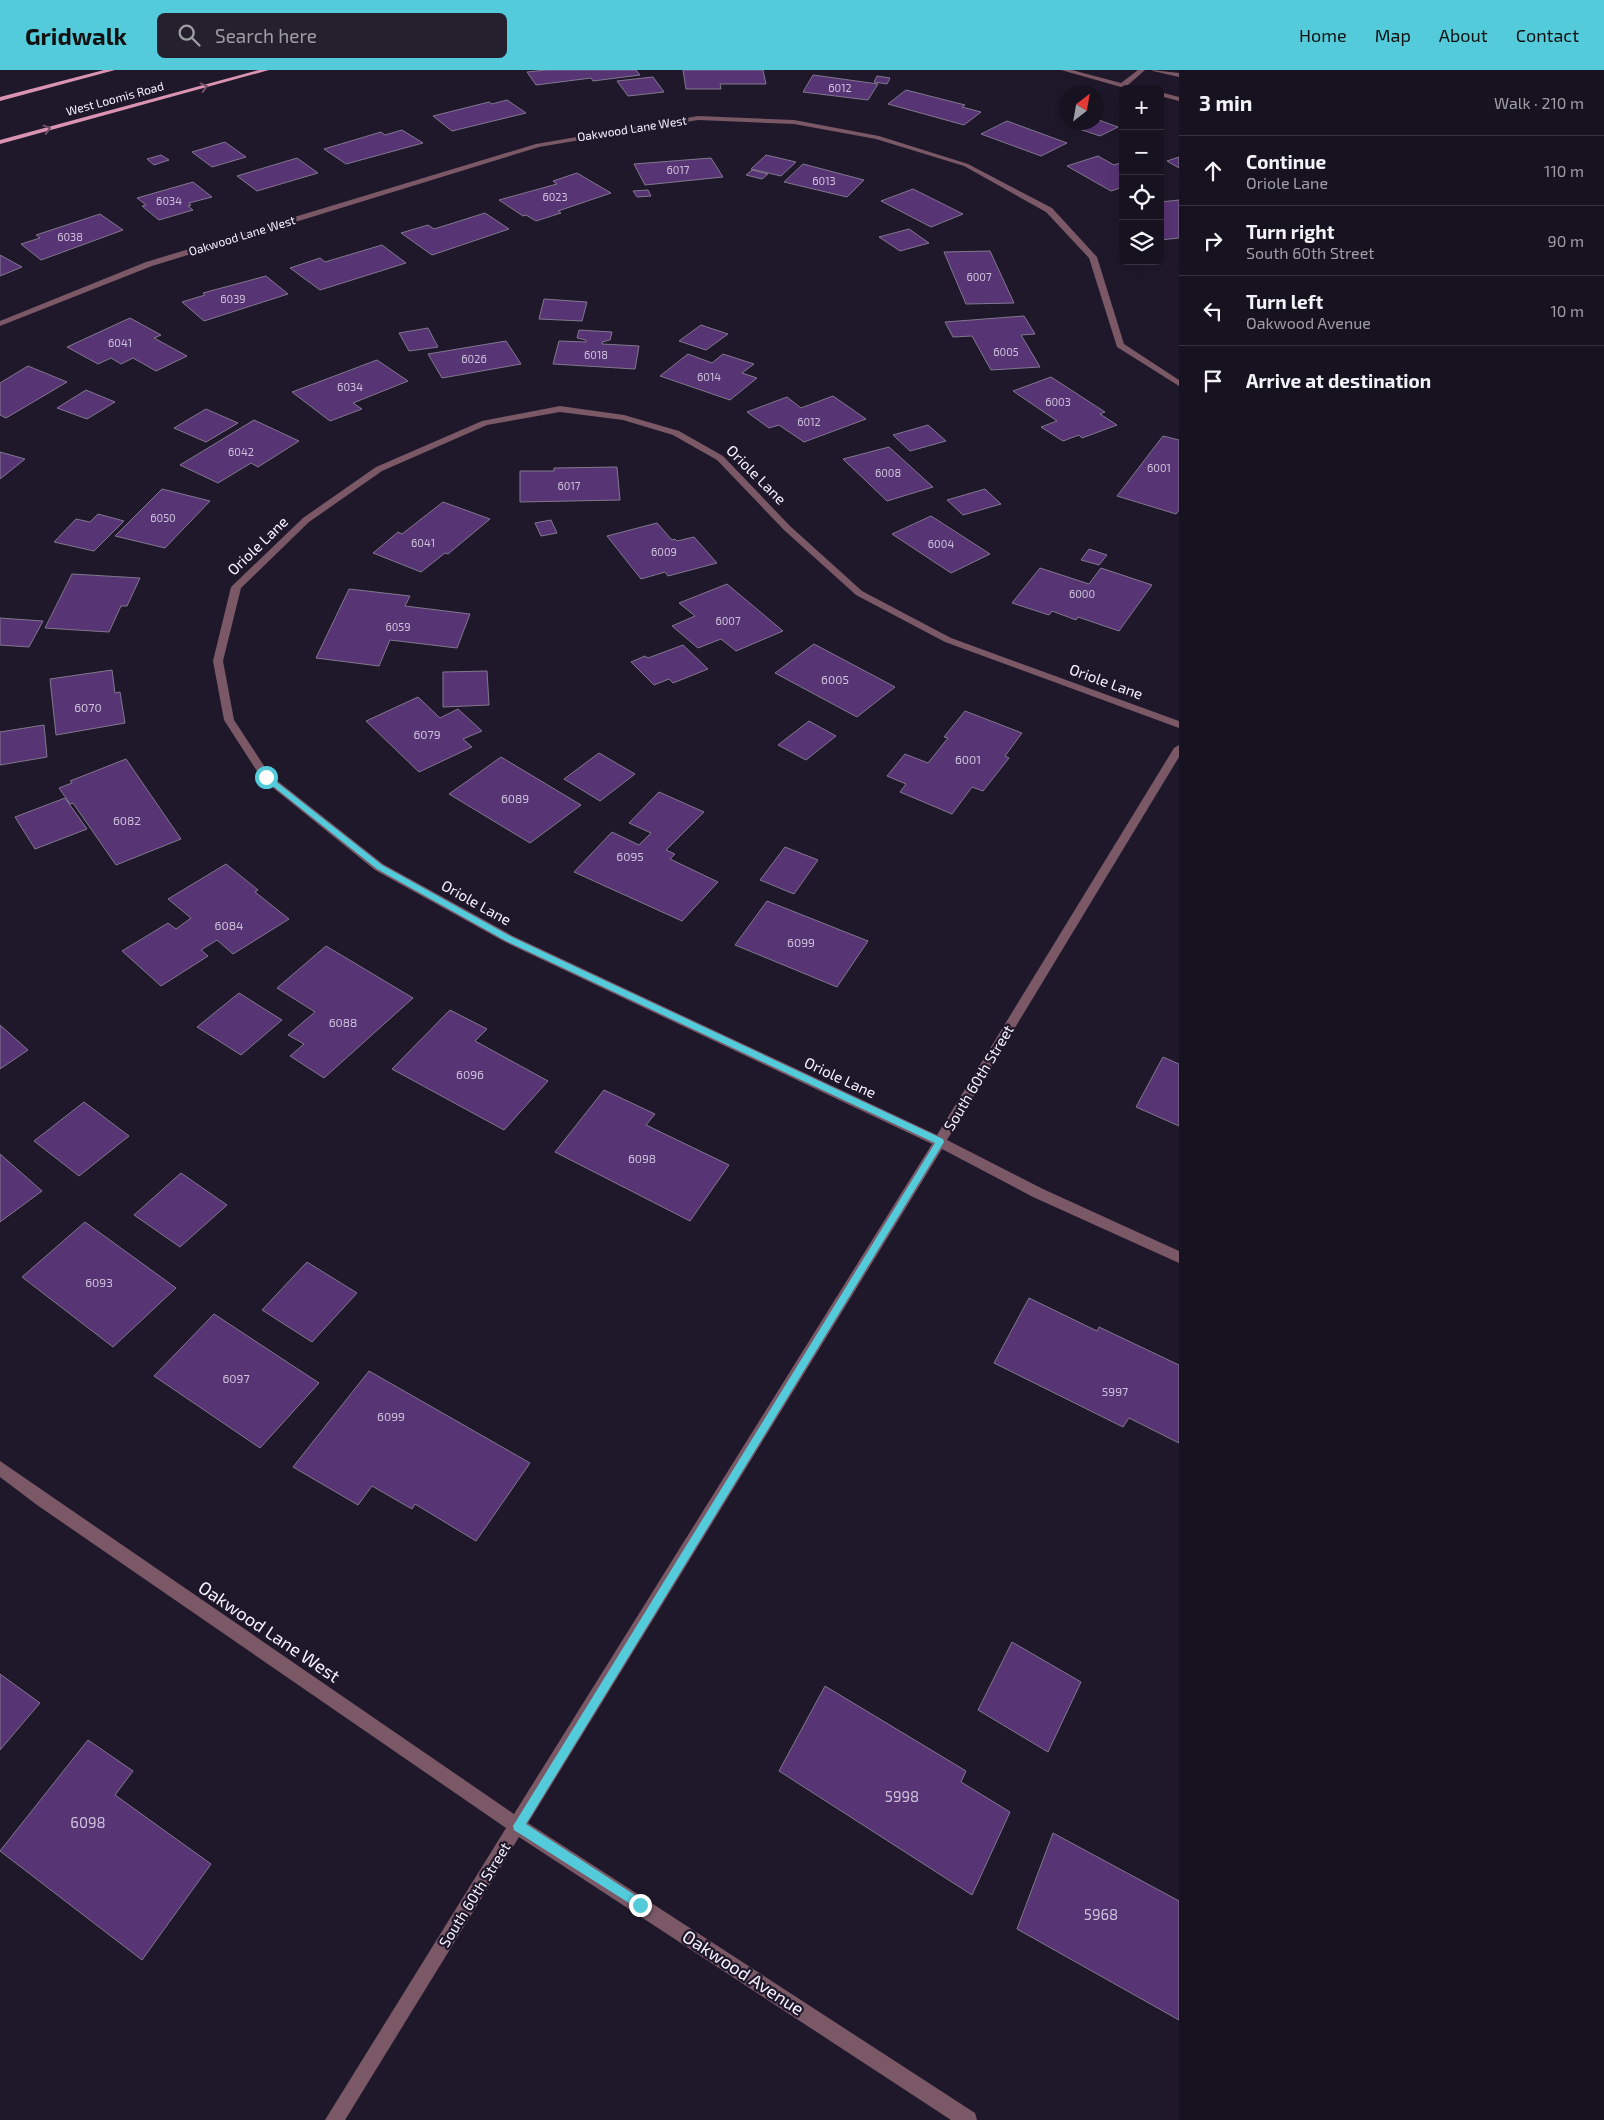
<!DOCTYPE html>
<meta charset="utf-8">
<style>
body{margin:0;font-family:"Exo 2",sans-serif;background:#24202d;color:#f1f3f6}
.controls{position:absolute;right:15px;top:15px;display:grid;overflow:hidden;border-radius:8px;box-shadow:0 5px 20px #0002}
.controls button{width:45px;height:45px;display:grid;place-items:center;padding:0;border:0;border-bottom:1px solid #36323e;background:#171220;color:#f1f3f6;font:25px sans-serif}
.compass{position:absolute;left:1059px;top:15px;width:45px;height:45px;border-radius:50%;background:#171220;box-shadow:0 5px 20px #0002;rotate:31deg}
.stop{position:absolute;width:15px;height:15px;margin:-11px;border:4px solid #53cbdb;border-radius:50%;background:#fff}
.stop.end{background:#53cbdb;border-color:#fff;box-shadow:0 1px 5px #0008}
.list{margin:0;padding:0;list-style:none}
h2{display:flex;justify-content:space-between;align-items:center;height:65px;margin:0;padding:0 20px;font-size:21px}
h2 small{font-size:16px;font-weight:400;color:#9e9ea5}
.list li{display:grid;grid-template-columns:32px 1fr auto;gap:15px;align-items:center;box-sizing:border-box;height:70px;padding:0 20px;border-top:1px solid #36323e}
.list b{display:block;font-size:19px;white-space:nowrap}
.list p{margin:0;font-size:16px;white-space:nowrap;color:#9e9ea5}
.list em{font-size:16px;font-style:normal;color:#9e9ea5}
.icon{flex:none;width:28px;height:28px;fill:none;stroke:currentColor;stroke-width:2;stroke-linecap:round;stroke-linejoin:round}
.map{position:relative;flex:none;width:1179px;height:2050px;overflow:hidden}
header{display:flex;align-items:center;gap:30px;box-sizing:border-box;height:70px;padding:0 25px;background:#53cbdb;color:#111}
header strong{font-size:24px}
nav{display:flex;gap:28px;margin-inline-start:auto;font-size:18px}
.search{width:350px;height:45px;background:#24202d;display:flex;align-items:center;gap:12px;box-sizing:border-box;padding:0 18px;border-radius:8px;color:#9e9ea5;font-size:19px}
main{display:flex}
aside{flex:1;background:#171220}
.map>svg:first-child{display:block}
</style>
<header>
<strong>Gridwalk</strong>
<div class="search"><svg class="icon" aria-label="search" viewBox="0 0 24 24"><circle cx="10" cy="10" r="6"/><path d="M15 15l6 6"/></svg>Search here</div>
<nav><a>Home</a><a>Map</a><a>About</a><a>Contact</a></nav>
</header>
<main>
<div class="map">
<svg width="1179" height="2050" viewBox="0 0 1179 2050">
<rect width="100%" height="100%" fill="#1f182a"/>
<path fill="#573474" stroke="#82788e" d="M546 0H636L640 5 593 11 591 8 536 15 527 2Z
M683 0H763L766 14H720L721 19H686Z
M813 5 878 14 868 30 803 22Z
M877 6 890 8 887 14 874 12Z
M653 7 664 22 628 26 617 11Z
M906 20 965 35 962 37 981 42 964 55 888 34Z
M507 30 526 43 452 61 433 46 489 32 492 34Z
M1096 49 1118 57 1100 66 1073 57 1082 52H1096Z
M1007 51 1067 73 1041 86 981 64Z
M402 60 423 73 346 94 324 79 381 62 385 65Z
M225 72 246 87 212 97 192 82Z
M161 85 169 90 154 95 147 89Z
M766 85 796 92 781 106 751 99Z
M1098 86 1114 95 1123 92V117L1111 121 1067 96Z
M1179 87V98L1167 91Z
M297 88 318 103 257 121 237 106Z
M711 88 723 107 645 115 634 94Z
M803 94 864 110 847 127 784 112Z
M752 100 768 104 762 109 746 105Z
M577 103 611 123 558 141 561 143 536 151 526 145 523 146 499 130 557 114 553 111Z
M193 112 212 127 189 133 191 135 188 136 193 140 159 150 142 136 146 135 137 128Z
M913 119 963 144 931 157 881 131Z
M648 120 651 126 637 127 633 121Z
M1179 130V168L1160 170V132Z
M485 143 509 159 432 185 401 163 428 155 434 159Z
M100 144 123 160 41 190 21 174 40 168 36 165Z
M909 159 929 173 900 181 879 167Z
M382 175 406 193 320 220 290 198 320 188 325 192Z
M990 181 1014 233 966 234 944 182Z
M0 185 22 197 0 206Z
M266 206 288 224 204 251 182 232 205 225 203 223Z
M544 229 587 232 582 251 539 249Z
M1024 246 1035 264 1021 265 1040 297 991 300 972 266 953 267 945 252Z
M130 248 161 265 154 268 187 286 156 301 133 288 121 294 111 288 98 294 67 277Z
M701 255 728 264 706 280 679 271Z
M428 258 438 277 409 281 399 263Z
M579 260 612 262 610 270 602 272V274L639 276 635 299 553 294 559 271 586 272V270L577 268Z
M506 271 521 294 442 308 428 284Z
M688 284 712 293 723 284 754 294 742 303 757 308 730 330 660 306Z
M377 290 408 311 353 333 362 339 330 351 292 322Z
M28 296 67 312 6 348 0 345V313Z
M1051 307 1105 342 1100 344 1117 355 1082 368 1079 365 1063 371 1041 357 1057 351 1013 321Z
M86 320 115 332 87 349 57 338Z
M833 326 866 349 804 372 779 355 769 358 747 342 787 327 801 338Z
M206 339 238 353 206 372 174 358Z
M254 350 299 371 258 397 251 393 218 413 180 395Z
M928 355 946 371 910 381 893 365Z
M1163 366 1179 370V440L1176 444 1117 426Z
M889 377 933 417 887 431 843 389Z
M0 382 25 389 0 409Z
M617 397 620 430 520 432V401H554V398Z
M162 419 210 431 165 478 115 466Z
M985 419 1001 434 963 445 947 430Z
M443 432 490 449 448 484 445 483 421 502 373 483 398 462 402 464Z
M98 444 124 451 94 481 54 472 76 449 90 452Z
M931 446 990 484 951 503 892 464Z
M551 450 557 463 541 466 535 453Z
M657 453 672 470 675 469 677 471 694 467 717 493 668 506 665 502 641 509 607 466Z
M1089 479 1107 485 1099 495 1081 490Z
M1040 498 1089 514 1101 498 1152 515 1119 561 1078 547 1076 550 1052 541 1049 545 1012 533Z
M72 504 140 508 127 536H121L109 562 45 558Z
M727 514 783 561 736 581 721 569 698 578 672 556 695 546 679 533Z
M349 519 410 526 405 536 470 544 457 578 390 570 379 596 316 588Z
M0 548 43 551 29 577 0 575Z
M814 574 895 617 857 647 775 603Z
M683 575 708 599 673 613 669 609 654 615 631 592 645 586 648 588Z
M112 600 115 623 120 622 125 653 56 665 50 609Z
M487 601 489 635 443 637V602Z
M418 627 440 648 458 639 482 661 463 669 472 677 419 702 366 651Z
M965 641 1022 663 1005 686 1009 688 983 721 972 717 952 744 900 722 906 714 887 706 905 684 928 693 948 668 944 667Z
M809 651 836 666 806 690 778 675Z
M44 655 47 687 0 695V662Z
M599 683 635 704 600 731 564 709Z
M501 687 581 735 530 773 449 724Z
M126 689 181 769 116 795 73 733 70 734 59 718 72 713 70 711Z
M659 722 704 742 666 780 675 784 670 789 718 812 682 851 574 802 612 762 639 775 651 763 629 753Z
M65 728 87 759 35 779 15 747Z
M785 777 818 790 794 824 760 810Z
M226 794 258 820 255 822 289 849 233 884 217 870 201 880 208 886 161 916 122 881 168 853 176 859 191 848 168 829Z
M767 831 868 871 837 917 735 875Z
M326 876 413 928 324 1008 290 986 304 974 288 965 315 942 277 918Z
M239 923 282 950 241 985 197 957Z
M450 940 487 959 475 971 548 1011 504 1060 392 999Z
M0 955 28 980 0 999Z
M1163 987 1179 994V1056L1136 1037Z
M604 1020 655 1044 646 1055 729 1095 690 1151 555 1082Z
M84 1032 129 1066 79 1106 34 1071Z
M0 1084 42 1121 0 1152Z
M181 1103 227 1135 180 1177 134 1145Z
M85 1152 176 1218 113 1277 22 1207Z
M307 1192 357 1223 312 1272 262 1240Z
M1029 1228 1097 1261 1099 1257 1179 1295V1373L1129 1348 1123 1357 994 1293Z
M214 1244 319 1313 260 1378 154 1306Z
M369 1301 530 1393 476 1471 415 1434 412 1439 372 1416 358 1435 293 1397Z
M1012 1572 1081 1612 1048 1682 978 1640Z
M0 1604 40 1633 0 1680Z
M825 1616 966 1701 961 1712 1010 1742 972 1825 779 1701Z
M88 1670 133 1701 115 1725 211 1794 142 1890 0 1781Z
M1053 1763 1179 1831V1950L1017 1859Z"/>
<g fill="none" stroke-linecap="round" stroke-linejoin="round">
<path fill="#7a5866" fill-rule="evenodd" d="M1061 0H1072L1121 13 1138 0H1145L1128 15 1140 19H1128Z
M1152 0 1179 3V7L1153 1Z
M1160 22 1179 27V31L1160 26Z
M698 46 794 50 879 66 968 94 1052 138 1097 187 1124 274 1179 310V316L1117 277 1089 188 1046 142 964 96 876 69 794 54 698 50 539 77 152 196 0 256V251L146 192 536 74Z
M560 336 624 345 679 361 723 386 790 456 862 521 951 568 1179 651V658L945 572 856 525 784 460 717 390 673 365 623 350 560 342 487 355 382 401 309 452 241 518 223 591 234 650 270 705 383 794 513 866 937 1065 1174 678 1179 675V687L947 1070 1043 1119 1179 1181V1193L1033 1127 942 1079 528 1753 975 2043 977 2050H951L519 1767 345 2050H325L506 1758 37 1435 0 1407V1391L514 1744 932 1074 505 872 375 800 262 709 224 650 213 591 231 517 303 448 376 397 482 351Z"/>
<path fill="#da94b2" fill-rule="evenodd" d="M104 0H115L0 31V27Z
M259 0H269L0 74V70Z"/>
</g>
<defs><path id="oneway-chevron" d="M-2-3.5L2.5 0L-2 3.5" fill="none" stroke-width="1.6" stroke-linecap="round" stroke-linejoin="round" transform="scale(1.25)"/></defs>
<g stroke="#735067">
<use href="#oneway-chevron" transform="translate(204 17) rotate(-15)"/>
<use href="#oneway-chevron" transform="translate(47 59) rotate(-15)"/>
</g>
<path fill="#53cbdb" d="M264 706H269L382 795 512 867 943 1069 944 1072 526 1754 644 1831 645 1835 644 1839 640 1840 514 1760 513 1756 935 1073 506 871 377 799 264 709Z"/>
<g text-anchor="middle" stroke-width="4.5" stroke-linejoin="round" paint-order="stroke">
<g font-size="11" fill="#cec2dc">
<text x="840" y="22">6012</text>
<text x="678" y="104">6017</text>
<text x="824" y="115">6013</text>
<text x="555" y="131">6023</text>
<text x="169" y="135">6034</text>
<text x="70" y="171">6038</text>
<text x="979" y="211">6007</text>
<text x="233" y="233">6039</text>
<text x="120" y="277">6041</text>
<text x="1006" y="286">6005</text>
<text x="596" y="289">6018</text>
<text x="474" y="293">6026</text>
<text x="709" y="311">6014</text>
<text x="350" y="321">6034</text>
<text x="1058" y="336">6003</text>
<text x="809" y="356">6012</text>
<text x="241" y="386">6042</text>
<text x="1159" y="402">6001</text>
<text x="888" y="407">6008</text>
<text x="569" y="420">6017</text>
<text x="163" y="452">6050</text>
<text x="423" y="477">6041</text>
<text x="941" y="478">6004</text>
<text x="664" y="486">6009</text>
<text x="1082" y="528">6000</text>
<text x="728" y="555">6007</text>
<text x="398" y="561">6059</text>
</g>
<g font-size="12" fill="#f6f2ff" stroke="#1f182a">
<text transform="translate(115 29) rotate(-15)" y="4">West Loomis Road</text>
<text transform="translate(632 59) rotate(-9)" y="4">Oakwood Lane West</text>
<text transform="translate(242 166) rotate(-17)" y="4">Oakwood Lane West</text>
</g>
<g font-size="12" fill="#cec2dc">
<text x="835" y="614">6005</text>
<text x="88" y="642">6070</text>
<text x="427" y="669">6079</text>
<text x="968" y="694">6001</text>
<text x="515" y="733">6089</text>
<text x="127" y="755">6082</text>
<text x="630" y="791">6095</text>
<text x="229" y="860">6084</text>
<text x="801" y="877">6099</text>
<text x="343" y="957">6088</text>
<text x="470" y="1009">6096</text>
<text x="642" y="1093">6098</text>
<text x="99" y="1217">6093</text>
<text x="236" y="1313">6097</text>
<text x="1115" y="1326">5997</text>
<text x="391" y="1351">6099</text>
</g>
<g font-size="15" fill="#f6f2ff" stroke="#1f182a">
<text transform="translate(756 405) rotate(45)" y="5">Oriole Lane</text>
<text transform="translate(258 476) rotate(-44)" y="5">Oriole Lane</text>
<text transform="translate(1106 612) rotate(20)" y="5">Oriole Lane</text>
<text transform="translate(476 833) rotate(29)" y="5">Oriole Lane</text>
<text transform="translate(840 1008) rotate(25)" y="5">Oriole Lane</text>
<text transform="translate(979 1008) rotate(-59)" y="5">South 60th Street</text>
<text transform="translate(475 1825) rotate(-58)" y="5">South 60th Street</text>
</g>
<g font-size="15" fill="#cec2dc">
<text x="902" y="1732">5998</text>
<text x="88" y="1758">6098</text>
<text x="1101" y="1850">5968</text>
</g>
<g font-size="18" fill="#f6f2ff" stroke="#1f182a">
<text transform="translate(269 1562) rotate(34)" y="6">Oakwood Lane West</text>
<text transform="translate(743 1903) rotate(33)" y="6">Oakwood Avenue</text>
</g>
</g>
</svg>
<div class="controls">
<button>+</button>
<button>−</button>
<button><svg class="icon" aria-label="locate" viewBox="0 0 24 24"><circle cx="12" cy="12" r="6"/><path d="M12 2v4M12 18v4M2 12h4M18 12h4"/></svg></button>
<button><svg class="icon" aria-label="layers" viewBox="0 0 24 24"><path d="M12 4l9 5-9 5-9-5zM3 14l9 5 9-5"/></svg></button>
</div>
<svg class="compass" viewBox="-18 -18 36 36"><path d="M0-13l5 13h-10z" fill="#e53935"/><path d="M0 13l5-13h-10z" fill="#9e9ea5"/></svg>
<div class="stop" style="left:266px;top:707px"></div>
<div class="stop end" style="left:640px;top:1835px"></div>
</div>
<aside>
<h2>3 min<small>Walk · 210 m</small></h2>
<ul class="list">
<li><svg class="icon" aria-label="ahead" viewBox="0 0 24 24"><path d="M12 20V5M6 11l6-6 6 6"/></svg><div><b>Continue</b><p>Oriole Lane</p></div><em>110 m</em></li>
<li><svg class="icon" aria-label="right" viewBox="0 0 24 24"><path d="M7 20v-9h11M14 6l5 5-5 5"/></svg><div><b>Turn right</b><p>South 60th Street</p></div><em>90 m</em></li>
<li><svg class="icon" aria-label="left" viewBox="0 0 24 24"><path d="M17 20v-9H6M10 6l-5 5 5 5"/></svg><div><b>Turn left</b><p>Oakwood Avenue</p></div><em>10 m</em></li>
<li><svg class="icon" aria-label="arrive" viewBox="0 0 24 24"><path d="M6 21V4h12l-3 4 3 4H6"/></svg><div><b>Arrive at destination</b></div></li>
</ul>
</aside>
</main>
